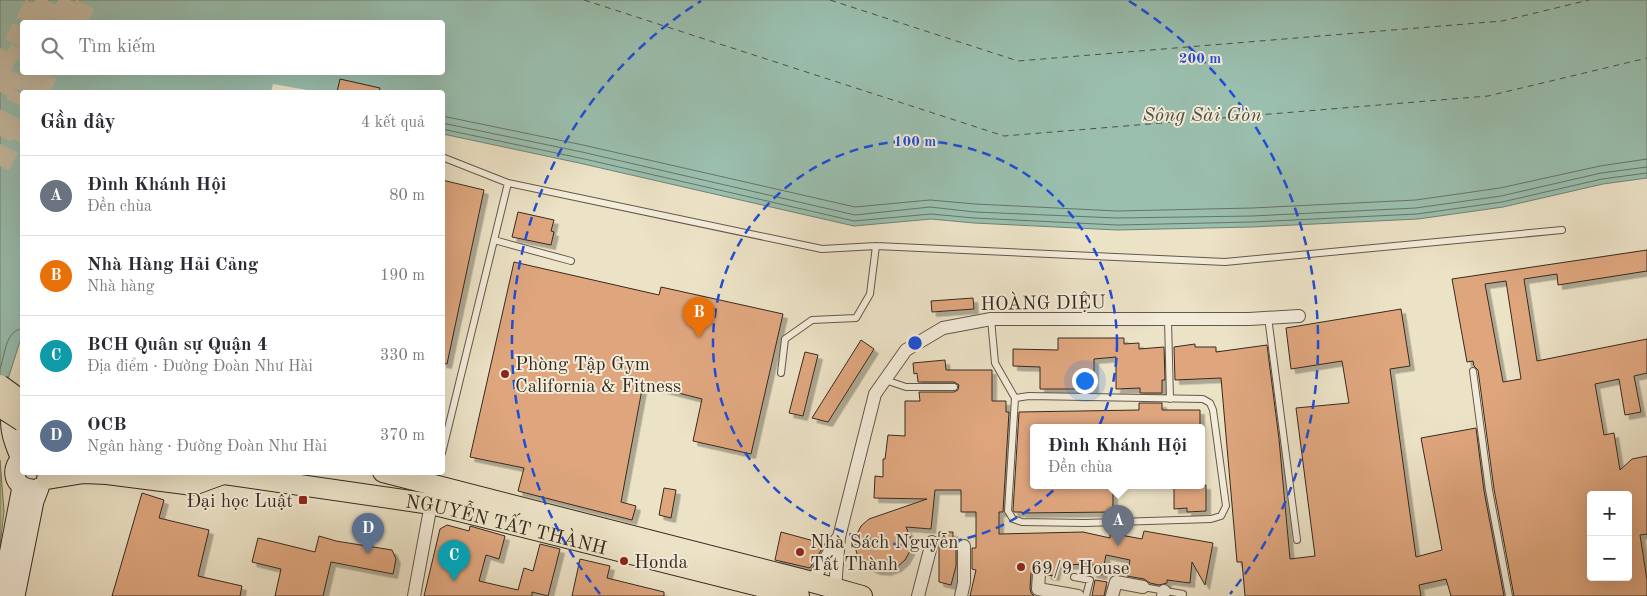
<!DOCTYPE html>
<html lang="vi">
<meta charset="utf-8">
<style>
body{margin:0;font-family:"Old Standard TT",serif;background:#f7f7f7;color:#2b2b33}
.controls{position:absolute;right:15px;bottom:15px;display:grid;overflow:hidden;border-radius:5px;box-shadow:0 5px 20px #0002}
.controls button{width:45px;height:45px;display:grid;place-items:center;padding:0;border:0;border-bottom:1px solid #e1e1e2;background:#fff;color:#2b2b33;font:25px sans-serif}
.you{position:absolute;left:1084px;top:380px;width:18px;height:18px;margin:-12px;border:4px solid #fff;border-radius:50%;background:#1a73e8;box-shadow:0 0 0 8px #1a73e833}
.badge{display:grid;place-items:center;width:32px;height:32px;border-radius:50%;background:#8f2418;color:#fff;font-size:16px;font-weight:700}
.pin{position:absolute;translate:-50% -41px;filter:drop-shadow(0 1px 2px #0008)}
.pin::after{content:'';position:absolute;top:26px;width:18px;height:15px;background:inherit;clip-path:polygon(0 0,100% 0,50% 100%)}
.popup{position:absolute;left:1030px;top:424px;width:175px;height:65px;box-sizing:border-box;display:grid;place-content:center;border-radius:5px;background:#fff;filter:drop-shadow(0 1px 4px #0005);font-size:16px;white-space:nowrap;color:#7c7c81}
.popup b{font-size:19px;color:#2b2b33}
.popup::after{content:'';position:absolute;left:50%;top:100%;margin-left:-10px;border:10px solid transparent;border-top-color:#fff}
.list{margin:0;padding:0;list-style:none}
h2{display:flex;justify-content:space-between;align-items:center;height:65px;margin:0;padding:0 20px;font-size:21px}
h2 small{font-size:16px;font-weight:400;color:#7c7c81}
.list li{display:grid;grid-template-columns:32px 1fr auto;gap:15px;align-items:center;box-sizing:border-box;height:80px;padding:0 20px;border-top:1px solid #e1e1e2}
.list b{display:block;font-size:19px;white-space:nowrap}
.list p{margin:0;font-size:16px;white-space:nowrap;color:#7c7c81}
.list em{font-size:16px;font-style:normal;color:#7c7c81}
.icon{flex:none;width:28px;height:28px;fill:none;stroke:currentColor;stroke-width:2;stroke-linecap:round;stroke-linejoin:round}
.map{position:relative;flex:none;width:1647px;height:596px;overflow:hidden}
.search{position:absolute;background:#fff;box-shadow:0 5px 20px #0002;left:20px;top:20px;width:425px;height:55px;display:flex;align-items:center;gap:12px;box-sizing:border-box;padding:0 18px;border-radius:5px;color:#7c7c81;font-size:19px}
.panel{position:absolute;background:#fff;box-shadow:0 5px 20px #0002;left:20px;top:90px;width:425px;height:385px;border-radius:5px}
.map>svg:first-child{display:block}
</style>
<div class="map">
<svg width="1647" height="596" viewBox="0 0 1647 596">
<defs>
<filter id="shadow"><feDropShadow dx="4.5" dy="4.5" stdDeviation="0" flood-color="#0004"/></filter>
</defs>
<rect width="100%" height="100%" fill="#ece2c6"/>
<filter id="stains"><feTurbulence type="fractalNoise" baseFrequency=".004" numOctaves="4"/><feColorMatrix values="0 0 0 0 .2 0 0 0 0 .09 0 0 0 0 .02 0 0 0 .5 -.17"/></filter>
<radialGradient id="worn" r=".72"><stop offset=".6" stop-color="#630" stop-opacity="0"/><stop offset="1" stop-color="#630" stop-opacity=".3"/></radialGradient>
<path fill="#bac293" stroke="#78765a" d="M0 460 4 511 0 546Z"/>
<path fill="#9abfaf" stroke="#728376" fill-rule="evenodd" d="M0 0H1647V178L1603 184 1503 207 1418 219 1252 227 1117 230 974 223 931 219 854 226 579 163 443 134 442 92H22V335L0 404ZM22 22H442V72H22Z"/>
<path fill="#ece2c6" d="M273 84 319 92H271Z"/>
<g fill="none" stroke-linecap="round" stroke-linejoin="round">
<path stroke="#687468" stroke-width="1" d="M442 116 583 145 855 207 930 200 975 204 1117 211 1252 208 1416 200 1500 188 1600 166 1647 159
M442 123 582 152 855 215 930 207 975 212 1117 218 1252 216 1416 208 1501 196 1601 173 1647 167
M442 129 580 158 854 221 931 214 974 218 1117 225 1252 222 1417 214 1502 202 1602 179 1647 173
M0 369C5 356 5 330 22 329"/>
<path stroke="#4f4f44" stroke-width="1" stroke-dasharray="6 5" stroke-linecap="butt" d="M584 0 1004 136 1488 96 1647 58
M830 0 1018 61 1502 21 1589 0"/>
</g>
<path fill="#dfa67e" stroke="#362a20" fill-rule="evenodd" filter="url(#shadow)" d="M340 79 380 88 379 92H337Z
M442 180 484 190 447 364 442 363Z
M518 212 554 220 551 231 554 232 551 245 512 237Z
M1647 250V271L1558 285 1557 274 1524 279 1537 361 1647 339V373L1634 376 1641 412 1625 415 1619 379 1595 384 1604 435 1614 433 1620 470 1632 459 1647 456V534L1640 535 1647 580V596H1514L1494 489 1478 370 1474 366 1473 361 1467 362 1452 279ZM1506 281 1521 379 1503 382 1485 284ZM1591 495H1628V577H1591Z
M514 262 659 295 661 287 783 314 751 454 693 441 702 399 643 384 621 502 636 506 632 520 518 491 524 468 470 457Z
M973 298 974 309 932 312 931 301Z
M1401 309 1410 366 1390 369 1416 557 1442 550 1421 438 1476 428 1484 491 1504 596H1451L1446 579 1419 585 1421 596H1245L1242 562H1237L1221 378 1175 380 1174 347 1195 344V347H1216V352L1267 345 1279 439 1290 559 1315 556 1296 408 1349 403 1342 361 1291 369 1286 328Z
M1058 338H1124V344L1139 343V349L1164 347 1165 380H1162V393H1140V388L1116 389V357L1094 359V389H1040V367L1013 366V349L1058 350Z
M861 340 874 349 828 422 812 418Z
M805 352 818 355 803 416 789 413Z
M945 360 946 370H992V401H1006V412H1009L1003 512H999V534L1083 532 1110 538V533L1142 539 1144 531 1213 543 1205 585 1192 562 1190 583 1167 580V583L1159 585 1150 583 1144 579 1127 576 1130 560 1106 555 1102 575 1092 573 1093 564 1057 565 1055 576 1047 575 1046 570 1043 567H1035L1031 573 1030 588 1031 593 1034 596H970L976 570 972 569V548H976V512H961V490H935L931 529 906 527 911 539 910 551 905 560 897 567 886 571 875 570 866 565 858 557 855 547 856 536 861 526 869 519 927 499 874 498 875 476 883 477V459H885L888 435 905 436V401H920L919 392H954L958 390 959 385 954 382H918L917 373 914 374 913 363Z
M1139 403H1162V410H1200V427H1034V485H1113V512L1022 513V512H1014L1013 510 1019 412 1139 410Z
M1174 485H1206V511L1187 512V508L1174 509Z
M664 488 676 490 671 518 659 515Z
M142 493 164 500 159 518 209 530 198 576 242 586 240 596H112Z
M447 525 469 531 470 526 505 536 499 559 486 555 479 581 518 590 524 568 533 571 540 544 560 549 548 596 532 592V596H424L440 529Z
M781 532 825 544 810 568 775 560Z
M939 532H953V544L956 545V566L951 585 939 582Z
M319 536 336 541 392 550 396 559 393 574 331 562 323 596H275L281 569 252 562 258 538 315 552Z
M580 559 610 566 607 578 664 592V596H572Z
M1095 580 1107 582 1104 596H1092Z"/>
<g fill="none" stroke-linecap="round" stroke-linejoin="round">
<path stroke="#c8bda5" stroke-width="20" stroke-dasharray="20 10" stroke-linecap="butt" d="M25 22 37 0
M76 22 88 0
M0 70 22 27
M39 92 49 72
M0 166 22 123"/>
<path stroke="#c8bda5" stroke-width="24" stroke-dasharray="24 12" stroke-linecap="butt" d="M37 22 49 0
M60 22 72 0
M0 92 22 49
M23 92 34 72
M0 136 22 94"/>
<defs>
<path id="lane" d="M442 157 508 183 822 249 876 246 1225 262 1562 230
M494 240 571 261
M1268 317 1297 540
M991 319 995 363 1015 398 1029 396 1203 399 1210 403 1213 410 1226 506 1221 516 1211 519 1085 523 1022 522 1013 519 1008 511 1015 398
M1168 320 1170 399
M1473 371 1489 490 1509 596
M781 373 785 339 812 320 856 318 870 294 876 246
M885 380 906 387H954
M442 453 508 183
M1074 577 1090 580 1086 596
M1143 587 1183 594"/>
<path id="street" d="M1039 574 1038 589 1078 596
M812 582 837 539
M835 589 839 537 875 394 906 350 943 328 991 319H1249L1299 316
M414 596 431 504
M918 596 932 542
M961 596 964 583V546
M1112 596 1116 582 1143 587
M1163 596 1164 591"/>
<path id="secondary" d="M16 403C5 421 13 441 21 459
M22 458C9 469 14 488 32 489
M1 596 22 487
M15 596 34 501 39 488"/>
<g id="primary">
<path id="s1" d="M210 472 431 504 799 596"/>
<path d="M383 472 812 582 862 596"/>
<path d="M47 479 84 473 107 474 193 485 223 474"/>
</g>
</defs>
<use href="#lane" stroke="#64584a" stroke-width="8"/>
<use href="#street" stroke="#64584a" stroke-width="14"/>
<use href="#secondary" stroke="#362a20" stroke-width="21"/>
<use href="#primary" stroke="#362a20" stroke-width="22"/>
<use href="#lane" stroke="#f3ecda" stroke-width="6"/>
<use href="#street" stroke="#f3ecda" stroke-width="12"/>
<use href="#secondary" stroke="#f3ecda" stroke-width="19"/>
<use href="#primary" stroke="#ece2c6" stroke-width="20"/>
<defs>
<path id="primary-bridge" d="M0 385 22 401
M0 407 22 421"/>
</defs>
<use href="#primary-bridge" stroke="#362a20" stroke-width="22" stroke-linecap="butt"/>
<use href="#primary-bridge" stroke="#ece2c6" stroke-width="20"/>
</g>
<g fill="none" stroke="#1d4ed8" stroke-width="2.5" stroke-dasharray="9 6">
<circle cx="915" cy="343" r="202"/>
<path d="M600 594A403 403 0 0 1 701 1M1129 1A403 403 0 0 1 1230 594"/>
</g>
<g fill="#8f2418" stroke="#f3ecda" stroke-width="2">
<circle cx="505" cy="374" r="5"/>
<rect x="298" y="495" width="10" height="10" rx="2.5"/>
<circle cx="800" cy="552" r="5"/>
<circle cx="624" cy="561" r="5"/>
<circle cx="1021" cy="567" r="5"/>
</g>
<g text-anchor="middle" stroke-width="4" stroke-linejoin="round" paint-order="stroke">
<g font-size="19" fill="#362a20" stroke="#f3ecda">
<text transform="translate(1043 302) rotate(-1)" y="7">HOÀNG DIỆU</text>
<text dy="7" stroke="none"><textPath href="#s1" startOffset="301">NGUYỄN TẤT THÀNH</textPath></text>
</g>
<g font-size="19" fill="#362a20" stroke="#f3ecda" text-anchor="start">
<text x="515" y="370">Phòng Tập Gym<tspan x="515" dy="22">California &amp; Fitness</tspan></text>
<text x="293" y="507" text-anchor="end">Đại học Luật</text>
<text x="810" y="548">Nhà Sách Nguyễn<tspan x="810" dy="22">Tất Thành</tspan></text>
<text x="634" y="568">Honda</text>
<text x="1031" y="574">69/9 House</text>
</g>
<g font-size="20" font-style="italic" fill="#4f4f44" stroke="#f3ecda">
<text x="1202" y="121">Sông Sài Gòn</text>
</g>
</g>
<circle cx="915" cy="343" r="8" fill="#1d4ed8" stroke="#f3ecda" stroke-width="2.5"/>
<g font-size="15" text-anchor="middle" font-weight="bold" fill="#1d4ed8" stroke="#f3ecda" stroke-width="4" stroke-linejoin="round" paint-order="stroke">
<text x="1200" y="63">200 m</text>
<text x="915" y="146">100 m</text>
</g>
<rect width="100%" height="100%" filter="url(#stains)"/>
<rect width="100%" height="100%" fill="url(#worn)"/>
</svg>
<div class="controls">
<button>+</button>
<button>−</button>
</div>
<div class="you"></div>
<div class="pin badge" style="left:1118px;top:546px;background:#6b7280">A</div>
<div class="popup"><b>Đình Khánh Hội</b>Đền chùa</div>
<div class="pin badge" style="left:699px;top:338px;background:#e8710a">B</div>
<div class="pin badge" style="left:454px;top:581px;background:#0f9aa8">C</div>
<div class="pin badge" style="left:368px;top:554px;background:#5c6f8a">D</div>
<div class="search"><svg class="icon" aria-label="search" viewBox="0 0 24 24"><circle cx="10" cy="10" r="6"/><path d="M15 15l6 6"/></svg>Tìm kiếm</div>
<section class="panel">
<h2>Gần đây<small>4 kết quả</small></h2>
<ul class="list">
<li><span class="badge" style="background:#6b7280">A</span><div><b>Đình Khánh Hội</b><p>Đền chùa</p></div><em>80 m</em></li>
<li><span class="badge" style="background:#e8710a">B</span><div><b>Nhà Hàng Hải Cảng</b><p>Nhà hàng</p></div><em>190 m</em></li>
<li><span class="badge" style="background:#0f9aa8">C</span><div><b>BCH Quân sự Quận 4</b><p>Địa điểm · Đường Đoàn Như Hài</p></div><em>330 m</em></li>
<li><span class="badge" style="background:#5c6f8a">D</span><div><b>OCB</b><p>Ngân hàng · Đường Đoàn Như Hài</p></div><em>370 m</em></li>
</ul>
</section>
</div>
